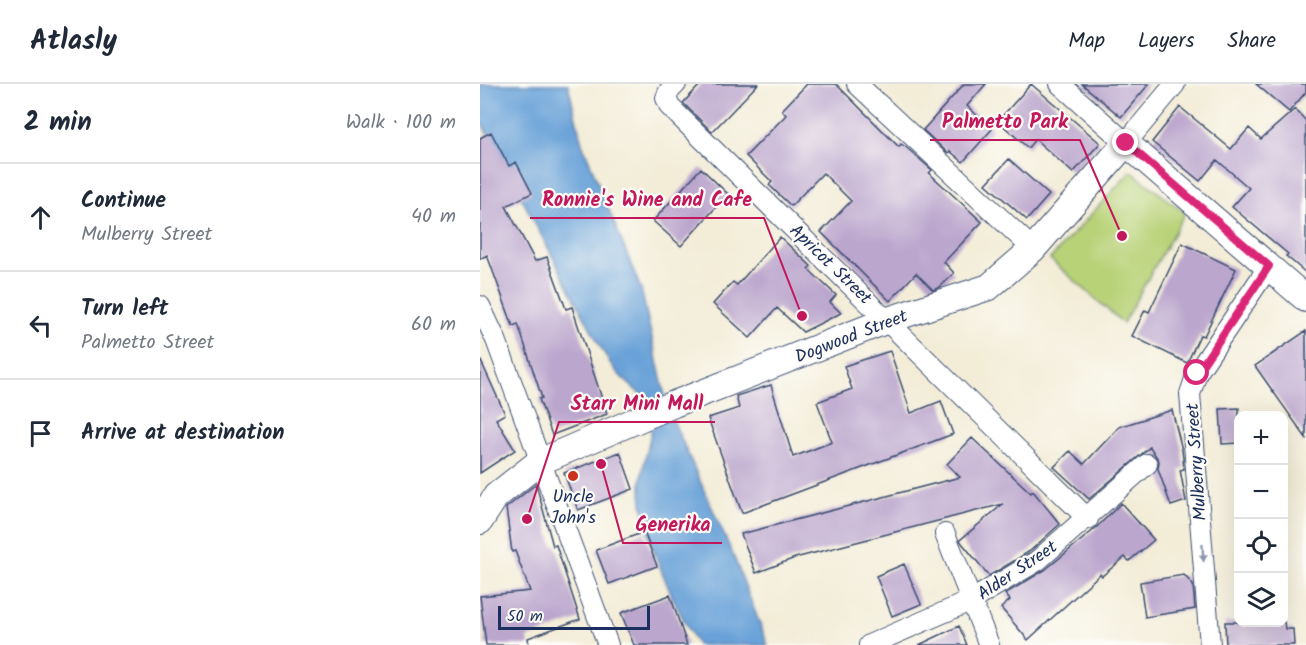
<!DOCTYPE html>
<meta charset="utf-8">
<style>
body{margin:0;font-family:Kalam,sans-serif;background:#f2f2f3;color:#1f2937}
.controls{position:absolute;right:18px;bottom:18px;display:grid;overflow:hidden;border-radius:12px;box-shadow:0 6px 24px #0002}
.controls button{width:54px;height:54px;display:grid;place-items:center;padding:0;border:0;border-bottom:2px solid #e0e1e3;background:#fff;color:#1f2937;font:30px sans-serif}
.scale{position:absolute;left:18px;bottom:15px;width:152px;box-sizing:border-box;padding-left:6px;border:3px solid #1b2f5e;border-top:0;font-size:16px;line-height:21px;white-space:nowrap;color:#1b2f5e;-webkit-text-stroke:4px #fdfcf7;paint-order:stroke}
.stop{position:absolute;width:18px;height:18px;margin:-14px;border:4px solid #db2777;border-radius:50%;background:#fff}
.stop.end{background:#db2777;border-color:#fff;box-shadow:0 2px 6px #0008}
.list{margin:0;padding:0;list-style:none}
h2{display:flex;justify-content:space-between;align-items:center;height:78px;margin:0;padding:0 24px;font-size:26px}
h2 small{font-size:20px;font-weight:400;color:#747a83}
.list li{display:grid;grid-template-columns:39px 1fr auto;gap:18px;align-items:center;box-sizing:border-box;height:108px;padding:0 24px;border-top:2px solid #e0e1e3}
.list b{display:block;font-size:22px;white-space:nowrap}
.list p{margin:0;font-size:20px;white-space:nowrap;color:#747a83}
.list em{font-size:20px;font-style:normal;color:#747a83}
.icon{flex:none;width:33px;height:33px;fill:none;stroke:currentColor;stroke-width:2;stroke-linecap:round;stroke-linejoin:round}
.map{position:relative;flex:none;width:826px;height:561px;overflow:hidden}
header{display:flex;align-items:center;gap:36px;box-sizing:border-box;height:84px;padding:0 30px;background:#fff;border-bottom:2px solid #e0e1e3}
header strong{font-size:28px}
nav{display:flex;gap:33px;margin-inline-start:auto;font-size:21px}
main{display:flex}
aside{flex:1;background:#fff}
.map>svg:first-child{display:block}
</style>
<header>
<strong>Atlasly</strong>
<nav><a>Map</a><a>Layers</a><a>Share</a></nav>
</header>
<main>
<aside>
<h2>2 min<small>Walk · 100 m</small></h2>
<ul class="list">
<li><svg class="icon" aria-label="ahead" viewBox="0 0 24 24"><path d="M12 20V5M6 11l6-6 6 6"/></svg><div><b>Continue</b><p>Mulberry Street</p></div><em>40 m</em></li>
<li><svg class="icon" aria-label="left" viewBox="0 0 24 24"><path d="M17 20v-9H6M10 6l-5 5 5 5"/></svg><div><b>Turn left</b><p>Palmetto Street</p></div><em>60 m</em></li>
<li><svg class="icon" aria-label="arrive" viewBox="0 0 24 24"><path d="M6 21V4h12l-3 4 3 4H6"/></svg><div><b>Arrive at destination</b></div></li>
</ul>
</aside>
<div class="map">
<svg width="826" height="561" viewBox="0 0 826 561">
<rect width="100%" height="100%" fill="#fdfcf7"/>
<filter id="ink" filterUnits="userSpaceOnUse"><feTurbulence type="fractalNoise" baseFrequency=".0167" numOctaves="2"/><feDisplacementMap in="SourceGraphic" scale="12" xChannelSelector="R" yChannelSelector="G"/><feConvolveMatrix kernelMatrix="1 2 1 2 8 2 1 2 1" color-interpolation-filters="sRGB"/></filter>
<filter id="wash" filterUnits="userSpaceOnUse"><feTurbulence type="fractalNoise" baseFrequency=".008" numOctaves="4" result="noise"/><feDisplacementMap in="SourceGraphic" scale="24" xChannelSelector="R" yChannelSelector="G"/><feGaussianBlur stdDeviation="1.35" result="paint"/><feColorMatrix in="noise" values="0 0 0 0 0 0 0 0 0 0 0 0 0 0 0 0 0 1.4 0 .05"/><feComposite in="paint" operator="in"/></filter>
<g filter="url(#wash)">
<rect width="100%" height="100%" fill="#f3edd8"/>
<path fill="#b8d277" stroke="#6a806a" stroke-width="1.5" d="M651 87 705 129 643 239 570 175Z"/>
<path fill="#69a2d8" stroke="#42689b" stroke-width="1.5" d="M0 0H88L102 59 161 205 188 325 254 473 288 561H217C194 520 160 448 161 401 161 379 177 344 170 324 164 309 146 300 136 287 130 280 126 272 121 264L0 36Z"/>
<g id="blocks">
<path fill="#bba6cd" d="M221 0H278L232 48 203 19Z
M327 0H356L419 63 421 60 427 64 452 86 449 89 502 138 464 178 474 189 460 203 453 206 436 189 410 217 341 148 371 117 343 89 311 122 289 101 292 98 266 72 306 31 302 26Z
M484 0H506L487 22 512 45 483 78 470 67 468 69 443 46Z
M551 0 620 59 593 89 555 55 548 64 518 37Z
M602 0H669L641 33Z
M776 0H826V8L809 28Z
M700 23 751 65 769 44 781 55 815 25 826 37V189L806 172 808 170 752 123 769 104 737 76 720 97 672 58Z
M11 48 29 82 36 78 52 109 26 122 55 177 67 173 86 225 92 223 127 330 72 351 59 315 62 314 38 240 33 242 7 171 0 175V54Z
M529 75 569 111 547 136 506 100Z
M221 84 248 110 201 162 173 137Z
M300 153 331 182 328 185 356 211 350 218 361 229 323 248 297 224 270 254 233 220 253 198 257 201Z
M702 159 756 185 724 252 720 251 707 279 652 252 665 226 669 228Z
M826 247V354L775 282Z
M410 267 431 329 461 317 473 350 262 429 228 334 259 324 256 312 291 301 313 373 352 358 337 318 372 305 364 282Z
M0 275 25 330 16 335 35 366 0 389Z
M759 324V359L742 360 740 325Z
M692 326 702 366 704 385 700 386 706 417 691 422 678 385 679 377 670 363 609 415 574 383 590 367 604 380 639 343Z
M492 354 551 409 553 407 580 440 550 467 509 492 482 459 480 456 523 420 315 474 276 489 261 450 480 393 467 380Z
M140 368 153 405 98 426 84 389Z
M56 400 73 462 76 461 100 535 48 554 49 561H6L0 512 50 507 35 467 32 468 26 424Z
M641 419 674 456 649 477 645 473 622 492 620 490 548 556 521 524 530 516 525 510 565 486 616 444Z
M164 448 177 482 129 500 116 466Z
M424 480 441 520 412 532 396 492Z
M704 491 713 501 715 525 665 533 660 498Z
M190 511 207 561H154L141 529Z
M745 538H804L805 545H813L814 561H746Z
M479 542 487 561H439Z"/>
</g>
</g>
<g filter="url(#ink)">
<use href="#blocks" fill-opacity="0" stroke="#3b4c70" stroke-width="1.5"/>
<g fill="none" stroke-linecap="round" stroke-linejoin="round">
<defs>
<path id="minor" d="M196 0 189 7 186 14 190 23 608 435
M377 0 553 165
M580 0 646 59 695 0
M0 222 16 256 128 561
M465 450 509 561
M389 561 490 517 557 477 667 380
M730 561 710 310 717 289 789 182"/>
<path id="tertiary" d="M0 437 16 412 59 378 194 320 408 236 509 203 553 165 646 59 826 215"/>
</defs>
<use href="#minor" stroke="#3b4c70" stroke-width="22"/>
<use href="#tertiary" stroke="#3b4c70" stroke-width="28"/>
<use href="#minor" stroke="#fff" stroke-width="20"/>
<use href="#tertiary" stroke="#fff" stroke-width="26"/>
</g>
<defs><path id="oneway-solid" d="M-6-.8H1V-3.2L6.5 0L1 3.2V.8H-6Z" transform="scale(1.5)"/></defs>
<use fill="#8d97ae" href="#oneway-solid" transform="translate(723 469) rotate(86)"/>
</g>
<g fill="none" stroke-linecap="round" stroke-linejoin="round" filter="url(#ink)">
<path stroke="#db2777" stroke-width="8" d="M646 59 789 182 717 289"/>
</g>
<circle fill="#c8321e" stroke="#fdfcf7" stroke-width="2" cx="93" cy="392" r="6"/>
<g text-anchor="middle" stroke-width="4.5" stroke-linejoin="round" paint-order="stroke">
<g font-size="18" fill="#1b2f5e" stroke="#fdfcf7">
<text transform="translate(351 180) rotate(44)" y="6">Apricot Street</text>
<text transform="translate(371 252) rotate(-21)" y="6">Dogwood Street</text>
<text transform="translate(716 378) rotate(-94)" y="6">Mulberry Street</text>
<text transform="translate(537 486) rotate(-34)" y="6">Alder Street</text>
</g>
<g font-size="18" fill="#1b2f5e" stroke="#fdfcf7">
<text x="93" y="418">Uncle<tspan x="93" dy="21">John's</tspan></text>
</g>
</g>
<path fill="none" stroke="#c2185b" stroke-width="2" d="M642 152L600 56H450M322 232L284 134H50M47 435L79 338H235M121 380L143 459H242"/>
<g fill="#c2185b" stroke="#fdfcf7" stroke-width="2">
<circle cx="642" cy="152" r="6"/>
<circle cx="322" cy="232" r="6"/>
<circle cx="47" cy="435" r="6"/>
<circle cx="121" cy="380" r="6"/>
</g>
<g font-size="20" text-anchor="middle" font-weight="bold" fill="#c2185b" stroke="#fdfcf7" stroke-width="4.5" stroke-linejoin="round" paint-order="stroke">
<text x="525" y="44">Palmetto Park</text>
<text x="167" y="122">Ronnie's Wine and Cafe</text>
<text x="157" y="326">Starr Mini Mall</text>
<text x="193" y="447">Generika</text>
</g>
</svg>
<div class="controls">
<button>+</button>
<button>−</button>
<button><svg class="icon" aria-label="locate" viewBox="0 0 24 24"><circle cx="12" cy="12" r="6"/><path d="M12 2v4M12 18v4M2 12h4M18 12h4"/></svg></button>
<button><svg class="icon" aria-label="layers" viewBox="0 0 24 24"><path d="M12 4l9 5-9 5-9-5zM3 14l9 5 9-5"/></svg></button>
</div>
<div class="scale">50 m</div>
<div class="stop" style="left:717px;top:289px"></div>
<div class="stop end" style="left:646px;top:59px"></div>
</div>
</main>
